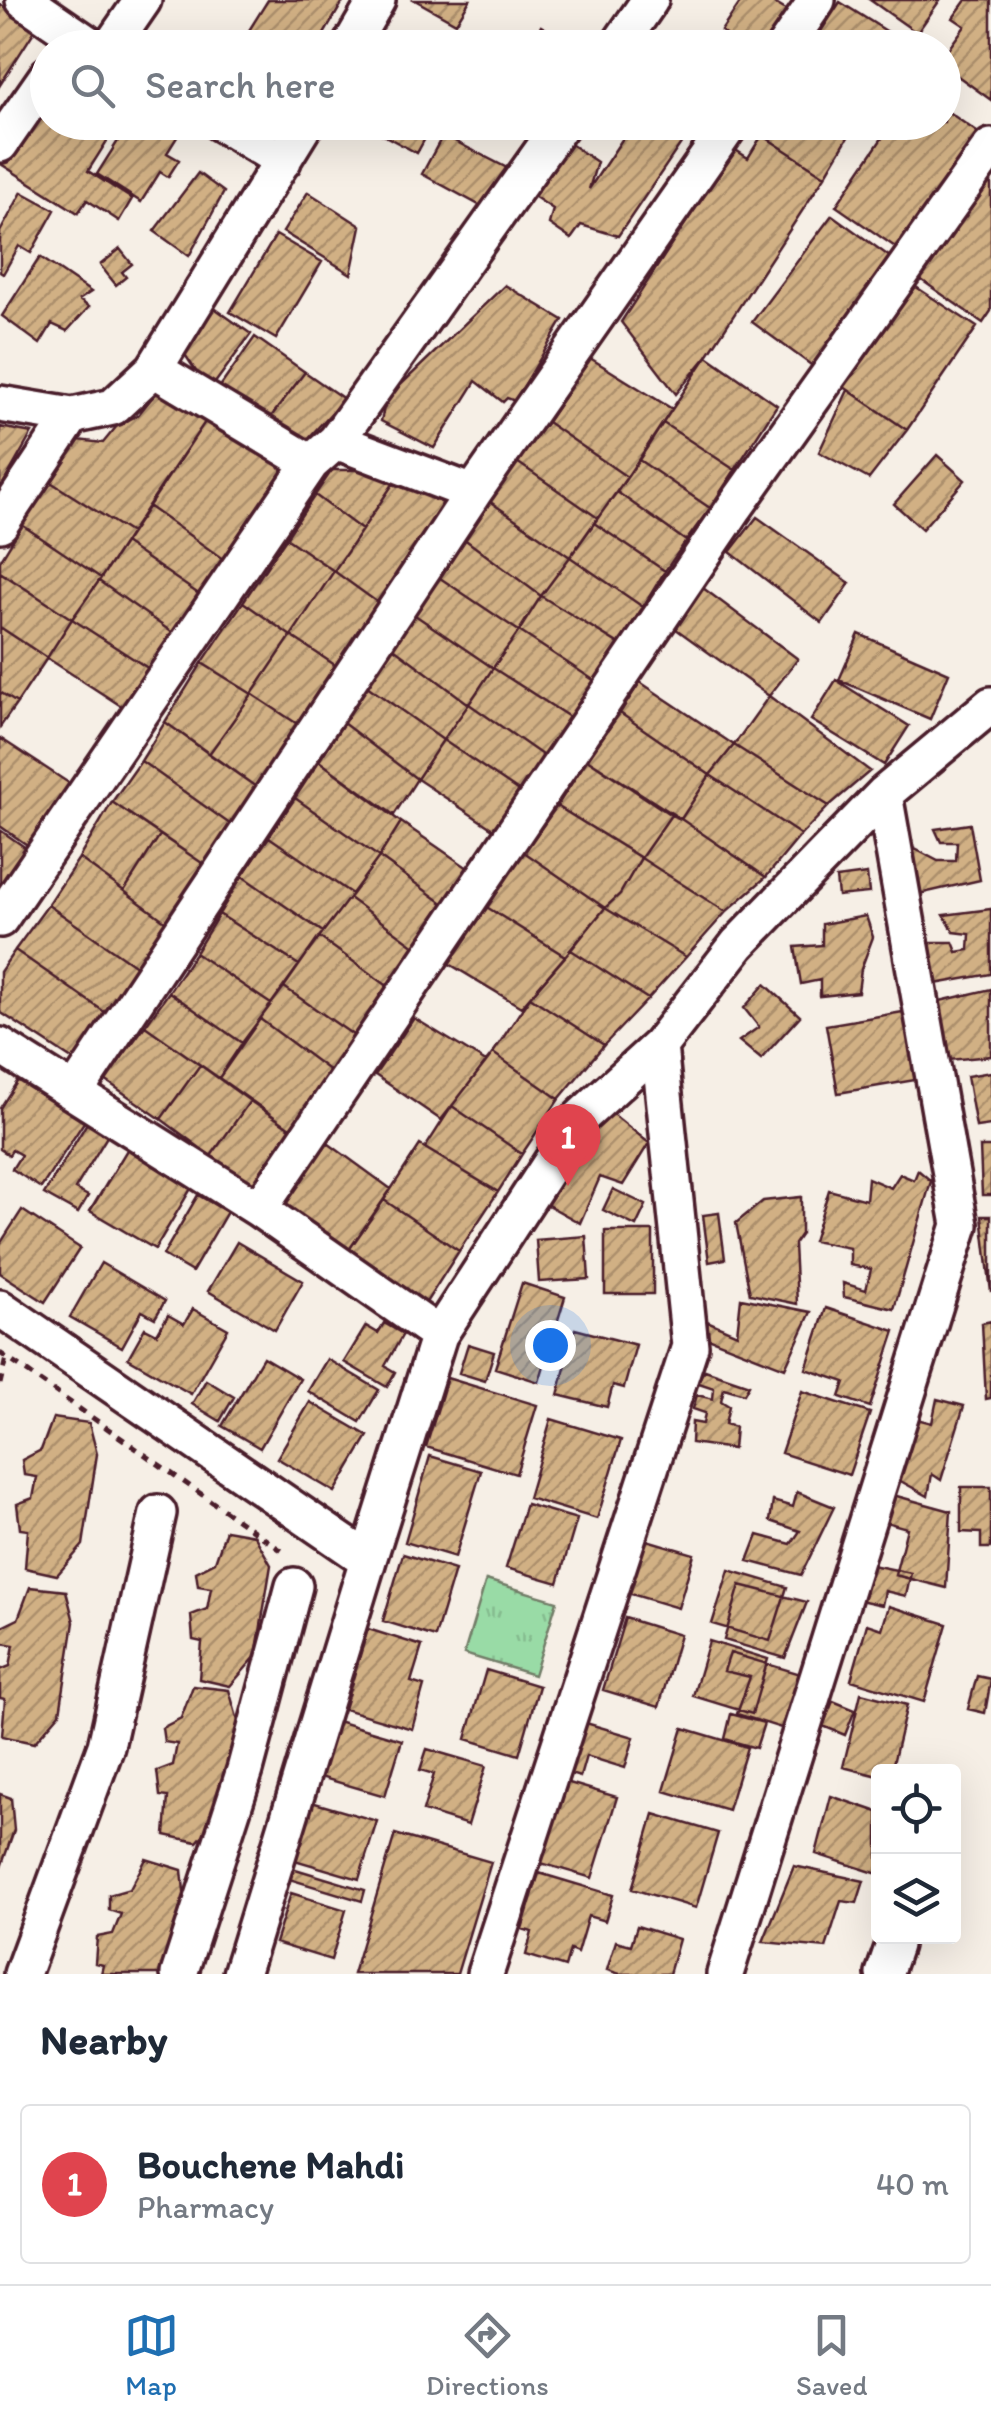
<!DOCTYPE html>
<style>
body{margin:0;font-family:Itim,sans-serif;background:#f2f2f3;color:#1f2937}
.controls{position:absolute;right:30px;bottom:30px;display:grid;overflow:hidden;border-radius:10px;box-shadow:0 10px 40px #0002}
.controls button{width:90px;height:90px;display:grid;place-items:center;padding:0;border:0;border-bottom:2px solid #e0e1e3;background:#fff;color:#1f2937;font:50px sans-serif}
.you{position:absolute;left:550px;top:1345px;width:35px;height:35px;margin:-25px;border:8px solid #fff;border-radius:50%;background:#1a73e8;box-shadow:0 0 0 15px #1a73e833}
.badge{display:grid;place-items:center;width:65px;height:65px;border-radius:50%;background:#1f6fb2;color:#fff;font-size:32px;font-weight:700}
.pin{position:absolute;translate:-50% -82px;filter:drop-shadow(0 2px 5px #0008)}
.pin::after{content:'';position:absolute;top:52px;width:35px;height:30px;background:inherit;clip-path:polygon(0 0,100% 0,50% 100%)}
.list{margin:0;padding:0;list-style:none}
h2{display:flex;justify-content:space-between;align-items:center;height:130px;margin:0;padding:0 40px;font-size:42px}
h2 small{font-size:32px;font-weight:400;color:#747a83}
.list li{display:grid;grid-template-columns:65px 1fr auto;gap:30px;align-items:center;box-sizing:border-box;height:160px;margin:0 20px 20px;padding:0 20px;border:2px solid #e0e1e3;border-radius:10px}
.list b{display:block;font-size:38px;white-space:nowrap}
.list p{margin:0;font-size:32px;white-space:nowrap;color:#747a83}
.list em{font-size:32px;font-style:normal;color:#747a83}
.icon{flex:none;width:55px;height:55px;fill:none;stroke:currentColor;stroke-width:2;stroke-linecap:round;stroke-linejoin:round}
.map{position:relative;flex:none;width:991px;height:1974px;overflow:hidden}
.search{position:absolute;background:#fff;box-shadow:0 10px 40px #0002;left:30px;right:30px;top:30px;height:110px;display:flex;align-items:center;gap:25px;box-sizing:border-box;padding:0 35px;border-radius:55px;color:#747a83;font-size:38px}
.sheet{height:310px;background:#fff}
nav{display:flex;justify-content:space-around;align-items:center;box-sizing:border-box;height:140px;border-top:2px solid #e0e1e3;background:#fff;font-size:28px;color:#747a83}
nav a{display:grid;justify-items:center;gap:5px}
nav .on{color:#1f6fb2}
.map>svg:first-child{display:block}
</style>
<div class="map">
<svg width="991" height="1974" viewBox="0 0 991 1974">
<defs>
<pattern id="grass-tufts" width="24" height="20" patternUnits="userSpaceOnUse" patternTransform="scale(2.5)"><rect width="24" height="20" fill="#99dba6"/><path d="M3 7l-1-3M5 7V3M7 7l1-3M15 17l-1-3M17 17v-4M19 17l1-3" fill="none" stroke="#85bc8f"/></pattern>
<pattern id="building-hatch" width="6" height="6" patternUnits="userSpaceOnUse" patternTransform="scale(2.5)"><rect width="6" height="6" fill="#d1b084"/><path d="M-1 1l2-2M0 6l6-6M5 7l2-2" fill="none" stroke="#ac8f6c"/></pattern>
</defs>
<rect width="100%" height="100%" fill="#f6efe6"/>
<filter id="ink" filterUnits="userSpaceOnUse"><feTurbulence type="fractalNoise" baseFrequency=".01" numOctaves="2"/><feDisplacementMap in="SourceGraphic" scale="20" xChannelSelector="R" yChannelSelector="G"/><feConvolveMatrix kernelMatrix="1 2 1 2 8 2 1 2 1" color-interpolation-filters="sRGB"/></filter>
<g filter="url(#ink)">
<path fill="url(#grass-tufts)" stroke="#727d68" stroke-width="2.5" d="M486 1580 557 1601 534 1675 464 1654Z"/>
<path fill="url(#building-hatch)" stroke="#4a1f2b" stroke-width="2.5" d="M268 0H344L316 48H238Z
M415 0H470L456 23Z
M742 0H769L796 16 763 48H743L721 31Z
M870 0H940L917 33Z
M966 0H991V100L944 66V55L965 26 953 18Z
M840 2 907 44 905 48H816L812 45Z
M0 4 37 27 0 85Z
M541 26 562 38 578 48H528Z
M48 92V122H119L88 171 132 199 119 221 87 200 78 213 1 164Z
M944 109 980 134 901 251 836 206 893 122H944Z
M130 122H160L179 134 167 153 179 160 168 177 160 172 141 202 97 174Z
M378 122H434L417 153 374 130Z
M773 122H857L825 176 762 135Z
M633 123 684 139 618 236 581 225 571 239 549 224 553 209 532 195 533 192 569 143 597 162 589 189Z
M443 135 507 168 481 206 422 174Z
M762 135 825 176 707 356 676 394 621 322 734 149 748 158Z
M198 173 224 192 189 256 154 231Z
M991 177V311L983 323 920 279Z
M22 192 55 210 31 253 19 246 3 274 0 272V232Z
M308 192 361 226 351 274 283 232Z
M832 215 897 262 818 370 752 322Z
M276 235 322 262 276 339 230 312Z
M120 249 132 264 122 272 126 277 116 285 100 265Z
M40 257 91 292 79 300 89 307 67 331 52 324 40 344 2 316Z
M505 285 563 320 515 401 507 398 503 402 476 381 434 448 381 421 386 399Z
M913 285 977 327 907 430 844 387Z
M213 307 251 334 209 391 182 350Z
M255 337 305 372 267 422 217 391Z
M707 356 777 405 735 470 663 423Z
M590 358 672 409 627 477 547 422Z
M305 372 344 399 302 445 267 422Z
M159 389 207 419 131 533 49 481 78 440 103 443 117 426 138 415Z
M848 390 907 430 869 479 819 452Z
M207 419 289 469 230 564 148 506Z
M547 422 627 477 598 518 517 462Z
M663 423 735 470 710 508 639 460Z
M0 427 32 433 0 489Z
M937 455 965 480 922 529 894 504Z
M639 460 710 508 686 541 617 492Z
M517 462 598 518 570 557 489 501Z
M332 470H369L393 484 362 530 315 495Z
M49 481 131 533 101 578 22 525Z
M393 484 450 503 381 605 334 571Z
M617 492 686 541 665 571 594 523Z
M315 495 362 530 334 571 286 538Z
M489 501 570 557 541 596 463 538Z
M148 506 230 564 206 599 124 543Z
M757 517 850 583 822 623 730 552Z
M594 523 665 571 643 607 570 557Z
M22 525 101 578 72 619 0 572V561Z
M286 538 334 571 291 636 243 602Z
M463 538 541 596 519 631 437 576Z
M124 543 206 599 180 638 99 581Z
M570 557 643 607 619 644 541 596Z
M334 571 381 605 341 669 291 636Z
M0 572 72 619 47 658 0 627Z
M437 576 519 631 493 668 412 613Z
M99 581 180 638 157 674 72 619Z
M703 588 798 659 769 696 676 629Z
M541 596 619 644 595 681 519 631Z
M243 602 291 636 252 694 202 663Z
M412 613 493 668 469 704 391 646Z
M72 619 157 674 129 711 47 658Z
M0 627 47 658 17 703 0 692Z
M519 631 595 681 571 718 493 668Z
M859 634 949 673 930 719 839 680Z
M291 636 341 669 302 727 252 694Z
M391 646 469 704 443 740 367 686Z
M202 663 252 694 209 754 165 722Z
M493 668 571 718 545 757 469 704Z
M836 680 909 726 884 765 811 720Z
M640 682 734 745 710 775 620 713Z
M367 686 443 740 417 779 343 723Z
M0 692 17 703 0 727Z
M252 694 302 727 259 789 209 754Z
M769 696 870 771 829 806 734 745Z
M469 704 545 757 520 792 443 740Z
M620 713 710 775 681 819 587 759Z
M165 722 259 789 234 827 141 761Z
M343 723 417 779 394 815 319 761Z
M0 738 75 787 33 849 0 826Z
M443 740 520 792 493 829 417 779Z
M734 745 829 806 801 835 710 775Z
M587 759 671 815 641 858 557 806Z
M141 761 234 827 208 867 112 802Z
M319 761 401 822 379 857 295 798Z
M710 775 801 835 766 877 681 819Z
M295 798 379 857 352 894 269 837Z
M112 802 160 835 124 891 79 858Z
M557 806 641 858 620 894 605 908 524 852Z
M671 815 681 819 766 877 726 912 641 858Z
M401 822 468 868 444 904 379 857Z
M970 824 980 880 919 894 913 848 938 861H956L957 842H941L935 829Z
M0 830 26 848 0 886Z
M160 835 208 867 169 924 124 891Z
M269 837 352 894 323 932 242 876Z
M524 852 605 908 565 956 485 906Z
M379 857 444 904 415 946 349 898Z
M79 858 169 924 140 969 48 905Z
M641 858 726 912 686 957 605 908 620 894Z
M867 874 869 893 838 896 836 878Z
M242 876 323 932 299 965 219 914Z
M349 898 415 946 389 987 319 937Z
M48 905 140 969 109 1015 15 950Z
M485 906 565 956 521 1007 448 963Z
M605 908 686 957 648 999 571 950Z
M991 909V974L935 984 926 942H953L957 952 969 950 970 934 954 932 944 915Z
M219 914 299 965 271 1004 195 953Z
M866 916 873 937 861 969 858 992 820 996V980L801 984 795 947 822 945V924Z
M319 937 389 987 356 1037 284 987Z
M15 950 109 1015 78 1063 0 1012V972Z
M571 950 648 999 604 1045 530 997Z
M195 953 271 1004 242 1043 169 992Z
M765 984 800 1016 761 1059 739 1041 759 1027 744 1008Z
M284 987 356 1037 330 1071 260 1019Z
M991 989V1056L949 1060 940 1001Z
M169 992 242 1043 219 1078 145 1026Z
M530 997 604 1045 559 1099 493 1053Z
M903 1012 915 1080 838 1093 826 1025Z
M414 1018 486 1062 441 1120 375 1075Z
M260 1019 330 1071 293 1130 219 1078Z
M145 1026 200 1065 161 1119 105 1080Z
M493 1053 559 1099 522 1154 452 1106Z
M200 1065 250 1101 211 1156 161 1119Z
M24 1071 90 1113 41 1188 12 1169 21 1155 12 1150 9 1155 0 1149V1108Z
M991 1072V1125L976 1127 967 1076Z
M250 1101 293 1130 254 1185 211 1156Z
M452 1106 522 1154 498 1192 425 1148Z
M609 1111 649 1143 623 1185 600 1177 580 1223 546 1204 569 1165Z
M90 1118 111 1130 75 1189 88 1196 78 1213 44 1194Z
M325 1141 391 1189 346 1254 279 1205Z
M420 1145 498 1192 459 1251 384 1200Z
M980 1147H991V1195H982Z
M128 1148 192 1187 155 1249 90 1211Z
M918 1170 931 1181 894 1309 844 1297 843 1283 866 1290 871 1269 850 1265V1248L813 1241 829 1190 866 1200 868 1178 891 1188 900 1174 914 1180Z
M613 1189 646 1205 636 1226 603 1210Z
M198 1195 227 1212 192 1272 163 1255Z
M801 1197V1234L794 1244 797 1304 750 1294 736 1223 763 1201Z
M384 1200 459 1251 425 1304 346 1254Z
M22 1210 80 1248 45 1302 0 1273V1244Z
M719 1213 725 1259 709 1262 703 1215Z
M982 1216H991V1292Z
M605 1231H653V1294H605Z
M586 1236 589 1279 539 1282 536 1240Z
M237 1242 303 1281 275 1330 208 1291Z
M101 1263 165 1301 155 1318 142 1311 122 1347 70 1317Z
M522 1283 565 1297 539 1382 495 1368Z
M741 1298 811 1312 785 1368 708 1338 707 1321 737 1334Z
M826 1308 895 1331 870 1407 840 1397 845 1382 806 1369Z
M193 1309 228 1329 191 1394 128 1358 145 1328 157 1334 168 1315 184 1324Z
M991 1321V1398L986 1399 982 1323Z
M384 1323 403 1334 385 1366 395 1372 387 1387 344 1362 366 1326 378 1333Z
M575 1329 636 1345 624 1388 613 1385 607 1407 558 1395Z
M468 1344 494 1352 485 1381 459 1373Z
M263 1357 300 1379 260 1448 222 1426Z
M327 1359 379 1390 360 1422 308 1391Z
M705 1370 749 1385 744 1394 724 1388 721 1401 729 1406 725 1424 735 1427 733 1449 691 1443 692 1422 703 1424 705 1413 693 1409 697 1395 713 1399 714 1388 696 1382Z
M447 1378 537 1405 516 1474 426 1447Z
M206 1380 234 1397 220 1421 192 1404Z
M802 1391 870 1413 849 1475 781 1453Z
M937 1399 964 1406 941 1480 932 1474 928 1496 895 1478 913 1418 932 1423Z
M310 1402 368 1436 335 1492 277 1458Z
M53 1418 89 1423 97 1454 83 1545 57 1575 25 1568 28 1530 20 1529 17 1504 33 1498 37 1477 24 1475 22 1460 41 1450Z
M551 1419 621 1440 597 1519 528 1498Z
M430 1456 481 1471 455 1557 405 1542Z
M961 1487H991V1548H981V1533L961 1532Z
M797 1492 834 1507 801 1575 748 1561 758 1535 791 1544 800 1531 770 1521 773 1501 793 1507Z
M893 1495 951 1511 946 1588 895 1575 907 1528 882 1521Z
M526 1504 577 1519 558 1583 506 1568Z
M226 1530 254 1535 271 1565 256 1656 230 1686 199 1679 202 1642 193 1640 191 1615 207 1609 211 1588 198 1586 196 1572 215 1562Z
M640 1538 694 1554 678 1608 624 1592Z
M403 1554 455 1570 435 1637 383 1621Z
M872 1565 911 1573 906 1596 885 1591 882 1605 851 1598 855 1580 868 1583Z
M729 1570 787 1587 770 1641 712 1624Z
M740 1585 807 1602 785 1658 724 1640Z
M30 1587 66 1591 74 1622 60 1713 34 1743 2 1736 5 1699 0 1698V1670L10 1666 14 1645 1 1643 0 1628 18 1619Z
M889 1606 947 1624 924 1702 851 1680 867 1624 882 1629Z
M625 1618 680 1635 659 1707 603 1690Z
M368 1629 422 1646 411 1682 424 1686 412 1729 344 1709Z
M709 1641 768 1659 752 1714 693 1696Z
M730 1653 801 1674 781 1728 737 1714 750 1677 724 1671Z
M486 1670 539 1686 519 1755 466 1739Z
M977 1676 991 1679 985 1713 968 1709Z
M193 1686 229 1690 238 1721 223 1812 197 1842 165 1835 168 1797 160 1796 157 1771 173 1765 177 1744 164 1742 162 1728 181 1718Z
M861 1693 907 1705 891 1772H878V1776L843 1767Z
M833 1701 855 1710 845 1735 823 1726Z
M731 1714 764 1723 756 1748 725 1739Z
M330 1719 402 1740 385 1796 313 1775Z
M579 1721 634 1737 625 1768 586 1756 580 1777 563 1772Z
M683 1728 747 1747 728 1810 664 1791Z
M427 1749 486 1766 468 1825 423 1811 434 1774 420 1770Z
M559 1780 617 1797 592 1878 534 1861Z
M0 1794 11 1798 14 1830 0 1870Z
M831 1796 878 1812V1874L816 1854Z
M308 1801 377 1821 359 1879 291 1859Z
M654 1814 718 1833 696 1908 632 1889Z
M395 1834 491 1862 457 1974H353Z
M146 1859 182 1870 185 1902 160 1974H101L103 1965 95 1963 97 1937 113 1934 121 1914 109 1910V1895L130 1889Z
M794 1866 864 1881 857 1903 841 1901 826 1948 763 1942Z
M292 1868 365 1890 362 1901 289 1879Z
M539 1873 613 1895 605 1921 588 1916 577 1953 570 1950 565 1967 526 1955 532 1932 522 1929Z
M291 1893 346 1910 331 1960 275 1943Z
M637 1926 679 1939 669 1974H620L607 1970 616 1941 631 1945Z"/>
<g fill="none" stroke-linecap="round" stroke-linejoin="round">
<defs>
<path id="street" d="M24 0 94 48
M110 48 143 0
M349 48 377 0
M617 48 650 0
M784 48 817 0
M219 122 283 161
M0 144 48 75
M154 369 311 463
M0 404 72 416 113 407 154 369 306 122
M336 441 473 493
M0 524 72 416
M0 919 311 463 336 441 563 122
M0 1046 259 1209 439 1335
M75 1092 473 493 732 122
M259 1209 735 507 991 147
M0 1308 368 1560 241 1974
M368 1560 439 1335 581 1117 659 1046 738 944 884 794 991 705
M22 1974 106 1746 158 1513
M179 1974 245 1770 294 1586
M485 1974 690 1346 659 1046
M725 1974 960 1225 884 794
M884 1974 894 1945"/>
</defs>
<use href="#street" stroke="#4a1f2b" stroke-width="42"/>
<path stroke="#4a1f2b" stroke-width="5" stroke-dasharray="8 8" stroke-linecap="butt" d="M0 1353 288 1555
M0 1384 6 1358"/>
<use href="#street" stroke="#fff" stroke-width="35"/>
</g>
</g>
</svg>
<div class="controls">
<button><svg class="icon" aria-label="locate" viewBox="0 0 24 24"><circle cx="12" cy="12" r="6"/><path d="M12 2v4M12 18v4M2 12h4M18 12h4"/></svg></button>
<button><svg class="icon" aria-label="layers" viewBox="0 0 24 24"><path d="M12 4l9 5-9 5-9-5zM3 14l9 5 9-5"/></svg></button>
</div>
<div class="you"></div>
<div class="pin badge" style="left:568px;top:1186px;background:#e0444e">1</div>
<div class="search"><svg class="icon" aria-label="search" viewBox="0 0 24 24"><circle cx="10" cy="10" r="6"/><path d="M15 15l6 6"/></svg>Search here</div>
</div>
<section class="sheet">
<h2>Nearby<small></small></h2>
<ul class="list">
<li><span class="badge" style="background:#e0444e">1</span><div><b>Bouchene Mahdi</b><p>Pharmacy</p></div><em>40 m</em></li>
</ul>
</section>
<nav>
<a class="on"><svg class="icon" aria-label="map" viewBox="0 0 24 24"><path d="M3 6l6-2 6 2 6-2v14l-6 2-6-2-6 2zM9 4v14M15 6v14"/></svg>Map</a>
<a><svg class="icon" aria-label="directions" viewBox="0 0 24 24"><path d="M12 3l9 9-9 9-9-9zM9 14v-3h6M13 9l2 2-2 2"/></svg>Directions</a>
<a><svg class="icon" aria-label="saved" viewBox="0 0 24 24"><path d="M7 4h10v16l-5-4-5 4z"/></svg>Saved</a>
</nav>
